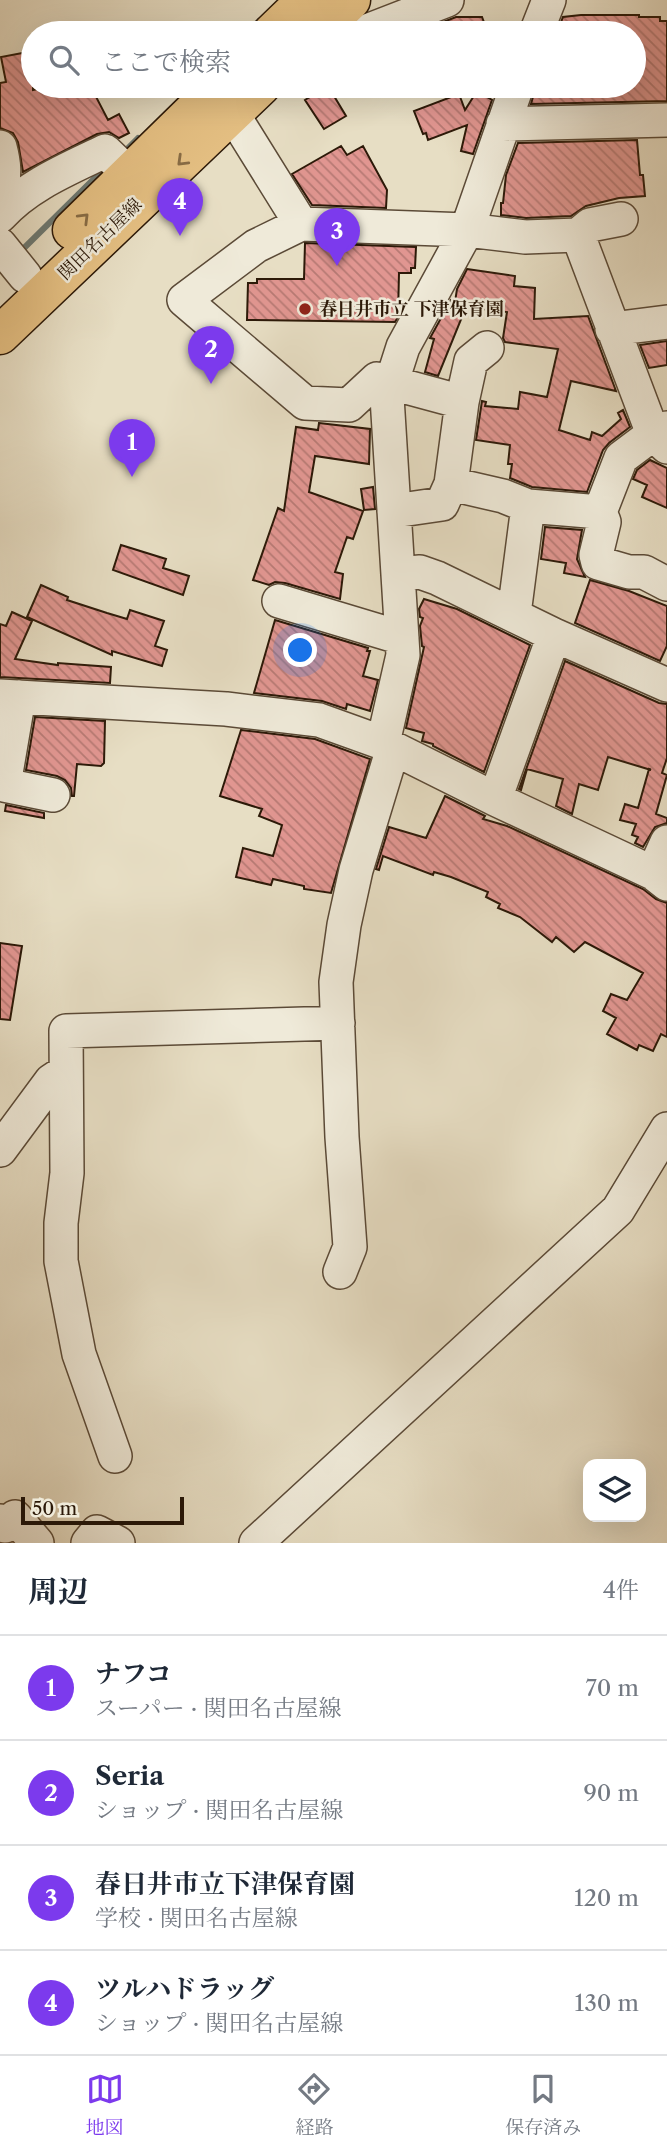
<!DOCTYPE html>
<html lang="ja">
<meta charset="utf-8">
<style>
body{margin:0;font-family:"Libre Caslon Text","Noto Serif JP",serif;background:#f6f6f7;color:#1f2937}
.controls{position:absolute;right:21px;bottom:21px;display:grid;overflow:hidden;border-radius:14px;box-shadow:0 7px 28px #0002}
.controls button{width:63px;height:63px;display:grid;place-items:center;padding:0;border:0;border-bottom:2px solid #e0e1e3;background:#fff;color:#1f2937;font:35px sans-serif}
.scale{position:absolute;left:21px;bottom:18px;width:163px;box-sizing:border-box;padding-left:7px;border:4px solid #2c1908;border-top:0;font-size:19px;line-height:24px;white-space:nowrap;color:#2c1908;-webkit-text-stroke:5px #efead9;paint-order:stroke}
.you{position:absolute;left:301px;top:651px;width:24px;height:24px;margin:-18px;border:5px solid #fff;border-radius:50%;background:#1a73e8;box-shadow:0 0 0 10px #1a73e833}
.badge{display:grid;place-items:center;width:46px;height:46px;border-radius:50%;background:#7c3aed;color:#fff;font-size:23px;font-weight:700}
.pin{position:absolute;translate:-50% -58px;filter:drop-shadow(0 2px 4px #0008)}
.pin::after{content:'';position:absolute;top:37px;width:24px;height:21px;background:inherit;clip-path:polygon(0 0,100% 0,50% 100%)}
.list{margin:0;padding:0;list-style:none}
h2{display:flex;justify-content:space-between;align-items:center;height:91px;margin:0;padding:0 28px;font-size:30px}
h2 small{font-size:23px;font-weight:400;color:#747a83}
.list li{display:grid;grid-template-columns:46px 1fr auto;gap:21px;align-items:center;box-sizing:border-box;height:105px;padding:0 28px;border-top:2px solid #e0e1e3}
.list b{display:block;font-size:26px;white-space:nowrap}
.list p{margin:0;font-size:23px;white-space:nowrap;color:#747a83}
.list em{font-size:23px;font-style:normal;color:#747a83}
.icon{flex:none;width:38px;height:38px;fill:none;stroke:currentColor;stroke-width:2;stroke-linecap:round;stroke-linejoin:round}
.map{position:relative;flex:none;width:667px;height:1543px;overflow:hidden}
.search{position:absolute;background:#fff;box-shadow:0 7px 28px #0002;left:21px;right:21px;top:21px;height:77px;display:flex;align-items:center;gap:18px;box-sizing:border-box;padding:0 24px;border-radius:38px;color:#747a83;font-size:26px}
.sheet{height:511px;background:#fff}
nav{display:flex;justify-content:space-around;align-items:center;box-sizing:border-box;height:98px;border-top:2px solid #e0e1e3;background:#fff;font-size:19px;color:#747a83}
nav a{display:grid;justify-items:center;gap:4px}
nav .on{color:#7c3aed}
.map>svg:first-child{display:block}
</style>
<div class="map">
<svg width="667" height="1543" viewBox="0 0 667 1543">
<defs>
<pattern id="building-back-hatch" width="6" height="6" patternUnits="userSpaceOnUse" patternTransform="scale(1.75)"><rect width="6" height="6" fill="#e19691"/><path d="M-1 5l2 2M0 0l6 6M5-1l2 2" fill="none" stroke="#b77a74"/></pattern>
</defs>
<rect width="100%" height="100%" fill="#e7dec4"/>
<filter id="stains"><feTurbulence type="fractalNoise" baseFrequency=".00286" numOctaves="4"/><feColorMatrix values="0 0 0 0 .2 0 0 0 0 .09 0 0 0 0 .02 0 0 0 .5 -.17"/></filter>
<radialGradient id="worn" r=".72"><stop offset=".6" stop-color="#630" stop-opacity="0"/><stop offset="1" stop-color="#630" stop-opacity=".3"/></radialGradient>
<g fill="none" stroke-linecap="round" stroke-linejoin="round">
<path stroke="#6d7a74" stroke-width="6" d="M247 33 259 21
M121 155 138 138
M20 252 107 166"/>
</g>
<path fill="url(#building-back-hatch)" stroke="#2c1908" stroke-width="2" d="M581 15H639V17H660V21H667V101L531 104 536 86H634V33H557L563 17Z
M456 17H482L488 33H415Z
M33 51V90L53 86H78L82 94 92 89 108 120 119 114 129 133 119 138 109 132 97 134 23 172 18 142 13 133 0 128V83L6 82 1 57Z
M328 86 346 116 324 129 305 100Z
M477 91 492 100 473 154 461 151 467 125 428 140 426 133 423 134 414 111 459 94 465 110Z
M637 140 640 175H643L645 196 619 198 586 206 571 216 526 218 501 215V203H503L506 175 518 143Z
M341 146 347 155 363 146 387 190 386 208 312 205 292 174Z
M305 243 416 247 415 268H411V273H399L398 317 395 322 247 320 248 283H257V279H304Z
M467 269 515 276 514 286 535 288 534 319 588 316 616 391 571 381 559 430 590 440 592 432 602 436 621 419 618 413 623 410 630 427 609 443 603 450 587 492 532 487 510 478 512 464H508L510 445 476 440 482 401 486 402 485 406 518 409 520 392 547 397 558 349 505 342 503 338 507 312 466 307 438 376 425 372 434 339 430 338 451 300 455 302 457 289Z
M667 341V365L649 368 640 345Z
M319 423 370 429 369 464 315 456 309 492 363 511 353 539 347 537 335 572 343 574 340 599 285 583 275 582 269 585 253 580 278 508 284 511 296 427 318 430Z
M650 460 667 468V508L642 497 647 485 633 479 637 470Z
M373 487 375 509 364 510 361 489Z
M545 527 582 530 577 559 585 577 564 573 566 563 541 559Z
M121 545 166 559 163 568 189 576 183 595 113 570Z
M590 580 629 591 667 606V646L660 661 575 623Z
M41 585 68 597 67 600 107 613 127 619 130 610 164 621 155 646 167 650 162 666 112 651V655L27 617Z
M424 599 457 609 530 645 484 772 433 746V744L422 741 424 733 406 728 424 647 422 646 420 626 423 618 420 617 419 609Z
M12 612 32 621 15 659 58 665V663L111 667 110 683 0 677V624L6 626Z
M275 620 368 648 367 651H370L363 676 378 680 370 711 347 704 346 709 322 701 254 693Z
M565 661 659 703 667 704V758L662 773 667 775 656 814 667 818V823L655 827 643 847 635 843 638 837 632 835 636 824 620 820 625 804 638 808 649 769 651 770 608 757 598 790 579 784 572 814 556 806 563 779 527 769 521 790 519 789Z
M35 717 105 721 104 763 101 766 77 764 74 796H72L71 788 65 780 57 776 26 770Z
M241 730 315 739 370 759 331 893 304 889V886L273 879 271 885 236 877 243 848 273 856 282 825 259 816 262 809 220 796Z
M445 796 485 816 483 819 507 826 643 889 656 899 667 903V1037L661 1034 653 1051 639 1045 637 1050 607 1034 616 1018 603 1011 611 994 627 1000 643 973 585 942 574 952 556 937 552 942 520 917 498 908 500 904 486 897 488 892 451 877 434 872 433 875 383 856 379 870 376 869 389 827 426 838Z
M6 805 44 813V818L5 811Z
M0 943 22 946 10 1020 0 1019Z"/>
<g fill="none" stroke-linecap="round" stroke-linejoin="round">
<defs>
<path id="minor" d="M362 33 447 0
M536 33 549 0
M232 113 301 224
M503 124 667 120
M0 147C4 162 6 176 0 190
M0 216C28 185 68 169 105 151L129 174
M578 235 653 434 667 447
M0 245 25 276
M612 329 667 322
M462 402 377 379 349 405 305 403 184 300 256 246 301 224 467 230 525 237 578 235 590 225 621 219
M667 428 653 434 621 458 600 512 604 522 596 555 598 563 629 572H644L667 584
M451 484 503 496 528 506 600 512
M394 511 442 504 451 484 462 402 471 361 487 348
M398 574 420 572 437 578 554 635 667 685
M279 601 402 638
M514 614 528 506
M0 696 226 709 319 720 383 743 495 799 653 873 667 884
M19 697 4 785 53 795
M383 743 403 655 387 397 403 347 467 230 517 86
M495 799 554 635
M653 873 667 842
M0 1150 51 1081 66 1071
M340 1272 350 1247 342 1137 336 982 344 925 356 870 393 748
M115 1456 79 1354 61 1261V1223L67 1173 66 1031 338 1023
M0 1521 5 1526 15 1517 37 1543
M88 1543 97 1532 118 1543
M256 1543 618 1210 667 1129"/>
<path id="major" d="M272 33 306 0
M317 33 351 0
M72 230 219 86
M0 335 261 86"/>
</defs>
<use href="#minor" stroke="#5b4a37" stroke-width="36"/>
<use href="#major" stroke="#2c1908" stroke-width="41"/>
<use href="#minor" stroke="#efead9" stroke-width="33"/>
<use href="#major" stroke="#e4bf82" stroke-width="38"/>
</g>
<defs><path id="oneway-chevron" d="M-2-3.5L2.5 0L-2 3.5" fill="none" stroke-width="1.6" stroke-linecap="round" stroke-linejoin="round" transform="scale(1.75)"/></defs>
<g stroke="#886c45">
<use href="#oneway-chevron" transform="translate(182 161) rotate(136)"/>
<use href="#oneway-chevron" transform="translate(84 218) rotate(-45)"/>
</g>
<circle fill="#8f2418" stroke="#efead9" stroke-width="2.5" cx="305" cy="309" r="7"/>
<g text-anchor="middle" stroke-width="5" stroke-linejoin="round" paint-order="stroke">
<g font-size="18" fill="#2c1908" stroke="#efead9">
<text transform="translate(100 239) rotate(-44)" y="6">関田名古屋線</text>
</g>
<g font-size="18" font-weight="bold" fill="#2c1908" stroke="#efead9" text-anchor="start">
<text x="319" y="315">春日井市立 下津保育園</text>
</g>
</g>
<rect width="100%" height="100%" filter="url(#stains)"/>
<rect width="100%" height="100%" fill="url(#worn)"/>
</svg>
<div class="controls">
<button><svg class="icon" aria-label="layers" viewBox="0 0 24 24"><path d="M12 4l9 5-9 5-9-5zM3 14l9 5 9-5"/></svg></button>
</div>
<div class="scale">50 m</div>
<div class="you"></div>
<div class="pin badge" style="left:132px;top:477px">1</div>
<div class="pin badge" style="left:211px;top:384px">2</div>
<div class="pin badge" style="left:337px;top:266px">3</div>
<div class="pin badge" style="left:180px;top:236px">4</div>
<div class="search"><svg class="icon" aria-label="search" viewBox="0 0 24 24"><circle cx="10" cy="10" r="6"/><path d="M15 15l6 6"/></svg>ここで検索</div>
</div>
<section class="sheet">
<h2>周辺<small>4件</small></h2>
<ul class="list">
<li><span class="badge">1</span><div><b>ナフコ</b><p>スーパー · 関田名古屋線</p></div><em>70 m</em></li>
<li><span class="badge">2</span><div><b>Seria</b><p>ショップ · 関田名古屋線</p></div><em>90 m</em></li>
<li><span class="badge">3</span><div><b>春日井市立下津保育園</b><p>学校 · 関田名古屋線</p></div><em>120 m</em></li>
<li><span class="badge">4</span><div><b>ツルハドラッグ</b><p>ショップ · 関田名古屋線</p></div><em>130 m</em></li>
</ul>
</section>
<nav>
<a class="on"><svg class="icon" aria-label="map" viewBox="0 0 24 24"><path d="M3 6l6-2 6 2 6-2v14l-6 2-6-2-6 2zM9 4v14M15 6v14"/></svg>地図</a>
<a><svg class="icon" aria-label="directions" viewBox="0 0 24 24"><path d="M12 3l9 9-9 9-9-9zM9 14v-3h6M13 9l2 2-2 2"/></svg>経路</a>
<a><svg class="icon" aria-label="saved" viewBox="0 0 24 24"><path d="M7 4h10v16l-5-4-5 4z"/></svg>保存済み</a>
</nav>
